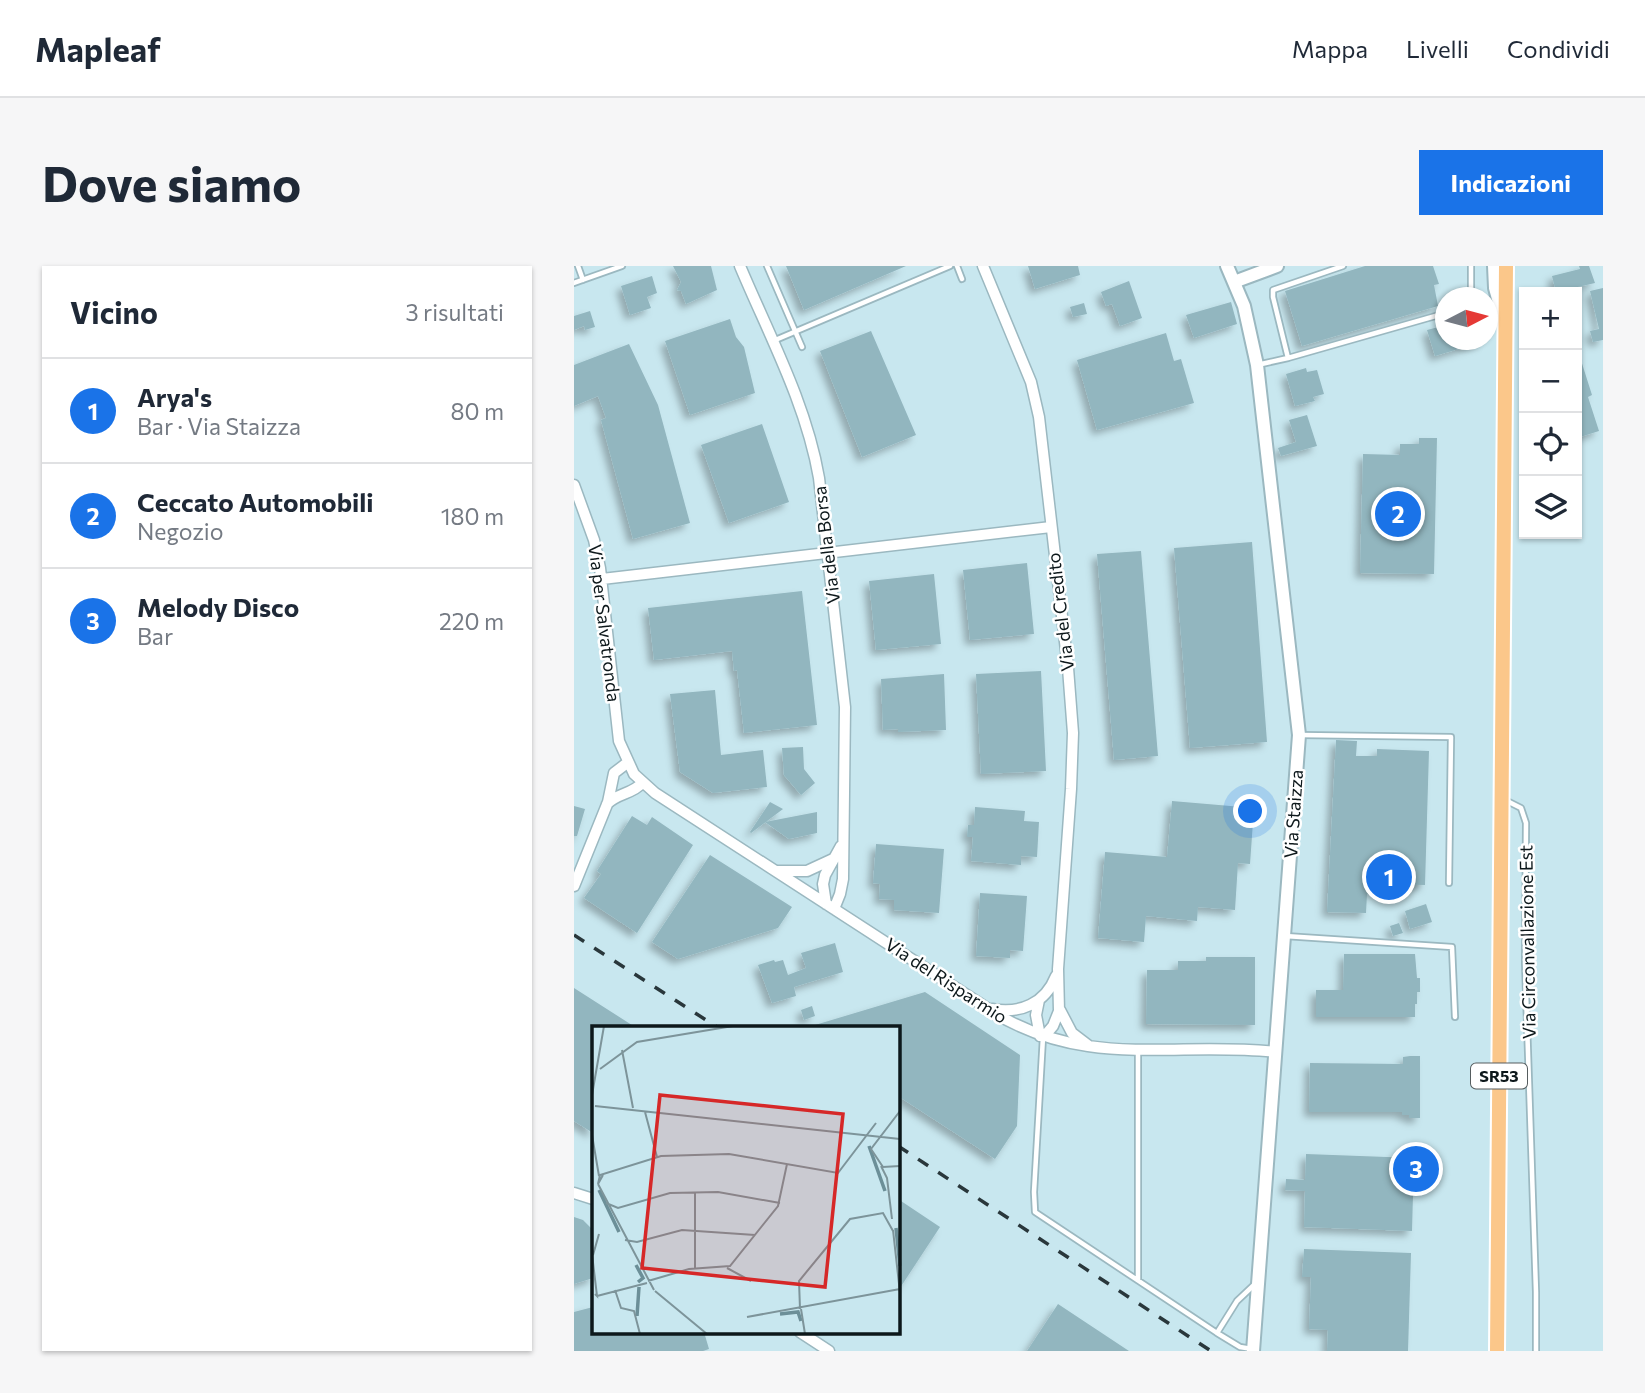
<!DOCTYPE html>
<html lang="it">
<meta charset="utf-8">
<style>
body{margin:0;font-family:Commissioner,sans-serif;background:#f6f6f7;color:#1f2937}
.controls{position:absolute;right:21px;top:21px;display:grid;overflow:hidden;border-radius:0px;box-shadow:0 2px 5px #0004}
.controls button{width:63px;height:63px;display:grid;place-items:center;padding:0;border:0;border-bottom:2px solid #e0e1e3;background:#fff;color:#1f2937;font:35px sans-serif}
.compass{position:absolute;left:861px;top:21px;width:63px;height:63px;border-radius:50%;background:#fff;box-shadow:0 2px 5px #0004;rotate:84deg}
.you{position:absolute;left:677px;top:546px;width:24px;height:24px;margin:-18px;border:5px solid #fff;border-radius:50%;background:#1a73e8;box-shadow:0 0 0 10px #1a73e833}
.badge{display:grid;place-items:center;width:46px;height:46px;border-radius:50%;background:#1a73e8;color:#fff;font-size:23px;font-weight:700}
.pin{position:absolute;translate:-50% -50%;border:4px solid #fff;box-shadow:0 2px 7px #0006}
.list{margin:0;padding:0;list-style:none}
h2{display:flex;justify-content:space-between;align-items:center;height:91px;margin:0;padding:0 28px;font-size:30px}
h2 small{font-size:23px;font-weight:400;color:#747a83}
.list li{display:grid;grid-template-columns:46px 1fr auto;gap:21px;align-items:center;box-sizing:border-box;height:105px;padding:0 28px;border-top:2px solid #e0e1e3}
.list b{display:block;font-size:26px;white-space:nowrap}
.list p{margin:0;font-size:23px;white-space:nowrap;color:#747a83}
.list em{font-size:23px;font-style:normal;color:#747a83}
.icon{flex:none;width:38px;height:38px;fill:none;stroke:currentColor;stroke-width:2;stroke-linecap:round;stroke-linejoin:round}
.map{position:relative;flex:none;width:1029px;height:1085px;overflow:hidden;border-radius:0px}
header{display:flex;align-items:center;gap:42px;box-sizing:border-box;height:98px;padding:0 35px;background:#fff;border-bottom:2px solid #e0e1e3}
header strong{font-size:33px}
nav{display:flex;gap:38px;margin-inline-start:auto;font-size:24px}
.intro{display:flex;align-items:center;justify-content:space-between;box-sizing:border-box;height:168px;padding:0 42px}
h1{margin:0;font-size:49px}
.button{padding:18px 32px;border-radius:0px;background:#1a73e8;color:#fff;font-size:24px;font-weight:700}
main{display:flex;gap:42px;padding:0 42px}
aside{flex:1;background:#fff;border-radius:0px;box-shadow:0 2px 5px #0004}
.map>svg:first-child{display:block}
</style>
<header>
<strong>Mapleaf</strong>
<nav><a>Mappa</a><a>Livelli</a><a>Condividi</a></nav>
</header>
<div class="intro"><h1>Dove siamo</h1><a class="button">Indicazioni</a></div>
<main>
<aside>
<h2>Vicino<small>3 risultati</small></h2>
<ul class="list">
<li><span class="badge">1</span><div><b>Arya's</b><p>Bar · Via Staizza</p></div><em>80 m</em></li>
<li><span class="badge">2</span><div><b>Ceccato Automobili</b><p>Negozio</p></div><em>180 m</em></li>
<li><span class="badge">3</span><div><b>Melody Disco</b><p>Bar</p></div><em>220 m</em></li>
</ul>
</aside>
<div class="map">
<svg width="1029" height="1085" viewBox="0 0 1029 1085">
<defs>
<filter id="shadow"><feDropShadow dx="-5" dy="5" stdDeviation="3.5" flood-color="#0004"/></filter>
</defs>
<rect width="100%" height="100%" fill="#c8e7ef"/>
<path fill="#92b6bf" filter="url(#shadow)" d="M99 0H137L143 24 112 38 107 25 103 24 107 16Z
M212 0H332L230 44Z
M454 0H504L506 9 461 23Z
M791 0H859L865 18 860 19 864 40 728 80 711 25Z
M1005 0H1015L1021 17 982 26 978 10 1006 3Z
M78 10 83 27 73 31 77 42 56 49 47 20Z
M555 15 568 52 546 60 538 38 532 40 527 26Z
M1029 22V74L1019 76 1016 65 1025 63 1016 25Z
M657 36 663 58 620 72 612 49Z
M510 37 513 48 499 51 496 41Z
M16 45 21 61 11 64 10 60 0 64V50Z
M156 53 162 71 170 81 181 127 116 149 91 75Z
M872 59V74H908V76L861 90 853 64Z
M297 65 342 169 288 191 246 85Z
M592 67 600 95 607 93 620 137 523 164 503 94Z
M55 78 84 139 116 257 59 273 27 154 32 152 24 130 0 140V99Z
M1003 88H1005L1018 129 1014 131 1025 165 1003 172Z
M732 102 733 106 743 104 750 128 739 131 741 135 721 140 712 108Z
M733 149 743 180 707 190 704 182 722 176 715 154Z
M188 158 215 236 155 257 127 179Z
M845 172H863L860 308 786 307 789 188 826 189V178H845Z
M678 276 693 476 616 482 600 282Z
M567 285 584 490 540 494 523 288Z
M453 297 460 368 396 374 389 304Z
M360 308 367 378 302 384 295 315Z
M228 325 243 459 170 467 163 404 160 405 158 385 80 394 74 342Z
M467 405 472 505 407 508 402 408Z
M370 408 372 464 324 466V463L309 464 307 413Z
M141 424 147 489 189 484 193 521 139 527 106 506 96 428Z
M762 474 783 475 782 490H803V483L855 485 851 619 797 618V629L793 628 792 647 753 646Z
M229 481 230 503 241 517 227 529 210 509 208 482Z
M598 535 680 542 676 598 664 597 661 644 624 641 623 655 572 650 570 676 524 672 531 586 593 591Z
M196 536 209 543 177 567 176 566Z
M0 540 11 543 3 570H0Z
M401 541 451 545 450 555 465 556 463 591 447 590V599L397 595 399 571H393L394 559H400Z
M243 546V567L215 573 191 556Z
M58 550 73 559 78 551 119 579 63 667 10 632 27 608 23 605Z
M302 578 370 583 365 647 320 644V634L305 633 306 618 299 617Z
M136 589 218 641 204 662 104 693 78 676Z
M406 627 453 630 449 685 436 684V692L402 690Z
M852 638 858 656 836 663 831 645Z
M825 657 829 667 819 670 816 660Z
M261 677 269 706 220 721 222 730 198 737 184 699 200 694 201 696 209 694 214 709 232 702 227 687Z
M770 688H841L843 712H846V726H843V738H841V751H742V724H769Z
M632 691H681V759L572 758 573 704H604V695H632Z
M0 722 61 761H19V867L0 855Z
M351 726 446 789 443 860 421 893 324 830V761H242L241 759Z
M238 740 241 750 230 754 227 744Z
M836 790H846V852H835V849H828V846H735L736 797 829 798V791Z
M732 888 840 892 838 965 730 961 731 925 711 924 712 913 731 914Z
M324 933 366 961 324 1025Z
M0 951 9 954 19 964V1012L0 1018Z
M730 983 837 987 834 1085H753L754 1064 735 1063 737 1011H728Z
M484 1038 555 1085H453Z
M19 1041V1066H130L135 1083 129 1085H0V1046Z"/>
<g fill="none" stroke-linecap="round" stroke-linejoin="round">
<defs>
<path id="service" d="M4 0 9 14
M193 0 228 81
M383 0 388 13
M0 17 48 0
M897 32V0
M199 75 376 0
M714 92 699 31V24L769 0
M683 99 714 92 872 47
M726 469 877 471 875 617
M931 534 947 542 952 557 951 697 962 1026V1085
M711 670 878 681 881 751
M469 771 460 926 461 946 643 1067 666 1081 678 1083
M564 1014V786
M643 1067 663 1035 681 1018"/>
<path id="minor" d="M166 0C195 69 232 137 245 212L271 441 269 613 266 628 260 643
M409 0 457 116 465 151 494 402 499 467 497 523 484 703 485 745 479 760 473 767 466 770
M0 219 20 274 26 302 45 475 60 508 81 527 419 746C513 804 601 775 702 786
M28 313 477 261
M33 538C43 527 59 528 68 517
M204 605H233L259 593
M0 620 34 536 40 507 53 497
M252 638 249 618 251 609 267 580
M465 734 462 749 466 770
M418 743C446 748 471 738 482 710
M486 744 498 767 515 780
M0 927 19 933
M226 1066 255 1085"/>
<path id="tertiary" d="M653 0 670 40 683 99 725 469 679 1085
M920 0 921 22 929 51
M660 16 703 0"/>
<path id="primary" d="M923 1085 932 0"/>
</defs>
<use href="#service" stroke="#9bb8c0" stroke-width="8"/>
<use href="#minor" stroke="#9bb8c0" stroke-width="13"/>
<use href="#tertiary" stroke="#9bb8c0" stroke-width="16"/>
<use href="#primary" stroke="#fff" stroke-width="18"/>
<use href="#service" stroke="#fff" stroke-width="4.5"/>
<use href="#minor" stroke="#fff" stroke-width="10"/>
<use href="#tertiary" stroke="#fff" stroke-width="12"/>
<use href="#primary" stroke="#fbc78a" stroke-width="14"/>
<path stroke="#29373b" stroke-width="3.5" stroke-dasharray="12 12" stroke-linecap="butt" d="M0 669 143 761
M324 880 637 1085"/>
</g>
<g text-anchor="middle" stroke-width="5" stroke-linejoin="round" paint-order="stroke">
<rect fill="#fff" stroke="#565d5f" stroke-width="2" x="897" y="797.5" width="56" height="25" rx="5"/>
<g font-size="16" font-weight="bold" fill="#0d181b">
<text x="925" y="816">SR53</text>
</g>
<g font-size="18" fill="#0d181b" stroke="#fff">
<text transform="translate(253 279) rotate(-97)" y="6">Via della Borsa</text>
<text transform="translate(487 346) rotate(-97)" y="6">Via del Credito</text>
<text transform="translate(30 357) rotate(83)" y="6">Via per Salvatronda</text>
<text transform="translate(720 548) rotate(-86)" y="6">Via Staizza</text>
<text transform="translate(954 676) rotate(-91)" y="6">Via Circonvallazione Est</text>
<text transform="translate(372 715) rotate(33)" y="6">Via del Risparmio</text>
</g>
</g>
<g transform="translate(18 760)">
<rect width="308" height="308" fill="#c8e7ef"/>
<path fill="none" stroke="#6c8f98" stroke-width="3.5" d="M277 120 293 165M7 164 27 206M304 202 308 240M44 239 51 252 46 256M188 288 206 286 209 295M45 290 47 261"/>
<path fill="none" stroke="#7d949a" stroke-width="2" d="M30 24 41 82M8 43 45 16 141 0M0 69 12 0M3 80 308 113M308 85 279 123 291 141 308 140M53 86 65 131M0 109 7 150M289 140 295 152 300 193M11 149 6 158 8 149 69 130 137 128 246 147 284 97M6 158 62 264M103 166V243M14 177 26 182 78 167 126 166 188 177M301 204 308 267M33 214 45 216 90 204 163 209M0 228 5 270 3 268M1 229 7 208M135 242 159 255M56 255 97 243 138 240 186 180 195 138M23 264 29 282 42 285 48 308M63 265 115 308M5 270 55 257M208 283 207 255 258 193 291 187 301 205M209 283 213 308M155 291 308 263"/>
<path fill="#d62828" fill-opacity="0.15" stroke="#d62828" stroke-width="3.5" d="M68 69 251 88 233 261 50 242Z"/>
<rect width="308" height="308" fill="none" stroke="#0d181b" stroke-width="3.5"/>
</g>
</svg>
<div class="controls">
<button>+</button>
<button>−</button>
<button><svg class="icon" aria-label="locate" viewBox="0 0 24 24"><circle cx="12" cy="12" r="6"/><path d="M12 2v4M12 18v4M2 12h4M18 12h4"/></svg></button>
<button><svg class="icon" aria-label="layers" viewBox="0 0 24 24"><path d="M12 4l9 5-9 5-9-5zM3 14l9 5 9-5"/></svg></button>
</div>
<svg class="compass" viewBox="-18 -18 36 36"><path d="M0-13l5 13h-10z" fill="#e53935"/><path d="M0 13l5-13h-10z" fill="#747a83"/></svg>
<div class="you"></div>
<div class="pin badge" style="left:815px;top:611px">1</div>
<div class="pin badge" style="left:824px;top:248px">2</div>
<div class="pin badge" style="left:842px;top:903px">3</div>
</div>
</main>
